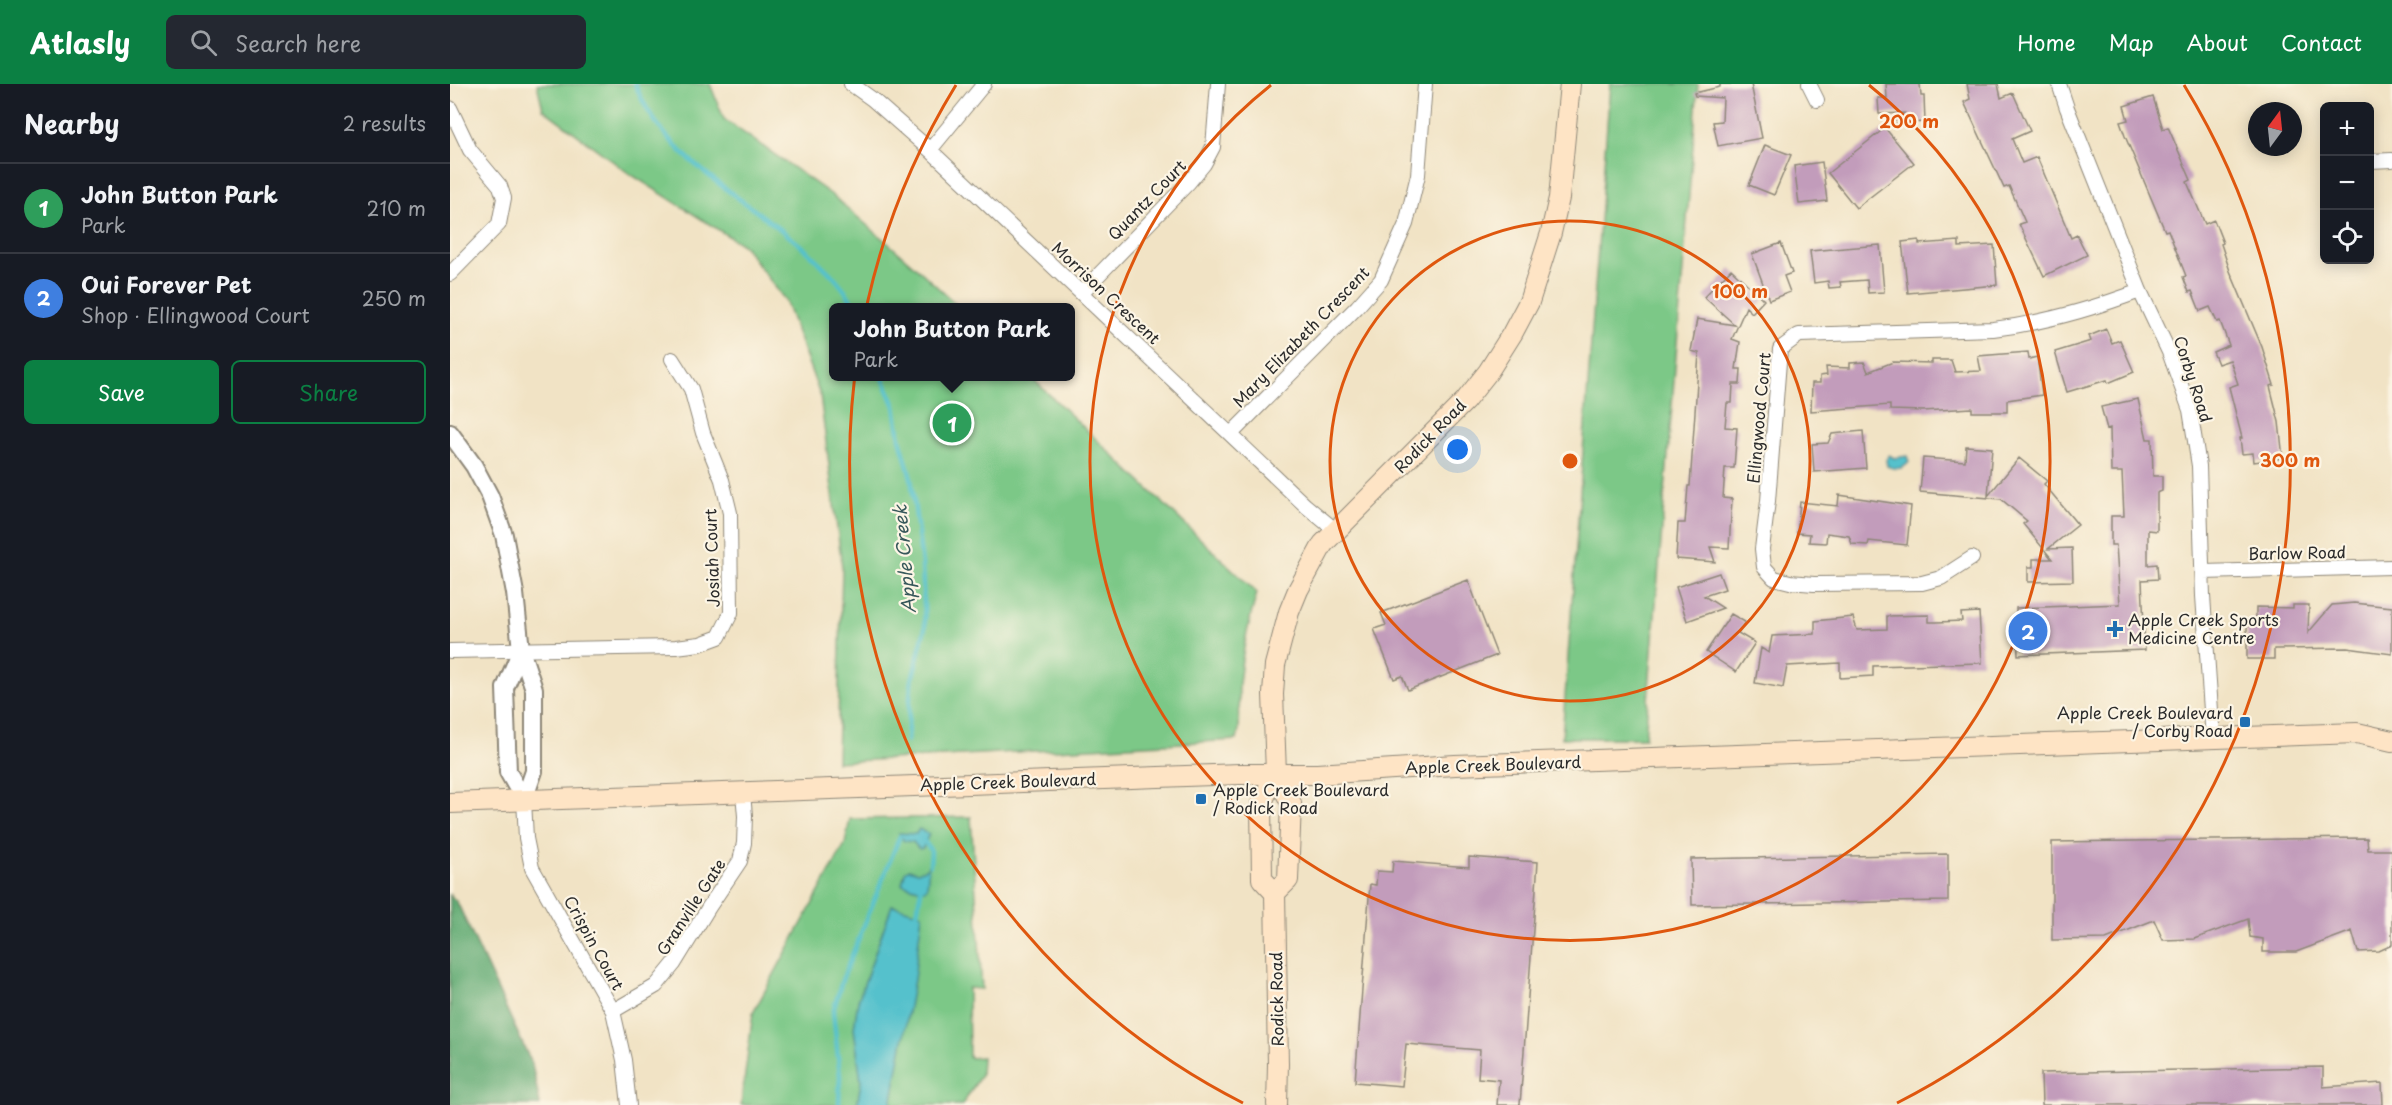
<!DOCTYPE html>
<meta charset="utf-8">
<style>
body{margin:0;font-family:"Playpen Sans",sans-serif;background:#242831;color:#f1f3f6}
.controls{position:absolute;right:18px;top:18px;display:grid;overflow:hidden;border-radius:9px;box-shadow:0 3px 15px #0003}
.controls button{width:54px;height:54px;display:grid;place-items:center;padding:0;border:0;border-bottom:2px solid #363941;background:#171b24;color:#f1f3f6;font:30px sans-serif}
.compass{position:absolute;left:1798px;top:18px;width:54px;height:54px;border-radius:50%;background:#171b24;box-shadow:0 3px 15px #0003;rotate:15deg}
.you{position:absolute;left:1008px;top:366px;width:21px;height:21px;margin:-15px;border:4px solid #fff;border-radius:50%;background:#1a73e8;box-shadow:0 0 0 9px #1a73e833}
.badge{display:grid;place-items:center;width:39px;height:39px;border-radius:50%;background:#0b8043;color:#fff;font-size:20px;font-weight:700}
.pin{position:absolute;translate:-50% -50%;border:3px solid #fff;box-shadow:0 2px 6px #0006}
.popup{position:absolute;left:379px;top:219px;width:246px;height:78px;box-sizing:border-box;display:grid;place-content:center;border-radius:9px;background:#171b24;filter:drop-shadow(0 2px 4px #0005);font-size:20px;white-space:nowrap;color:#9ea1a6}
.popup b{font-size:22px;color:#f1f3f6}
.popup::after{content:'';position:absolute;left:50%;top:100%;margin-left:-12px;border:12px solid transparent;border-top-color:#171b24}
.list{margin:0;padding:0;list-style:none}
h2{display:flex;justify-content:space-between;align-items:center;height:78px;margin:0;padding:0 24px;font-size:26px}
h2 small{font-size:20px;font-weight:400;color:#9ea1a6}
.list li{display:grid;grid-template-columns:39px 1fr auto;gap:18px;align-items:center;box-sizing:border-box;height:90px;padding:0 24px;border-top:2px solid #363941}
.list b{display:block;font-size:22px;white-space:nowrap}
.list p{margin:0;font-size:20px;white-space:nowrap;color:#9ea1a6}
.list em{font-size:20px;font-style:normal;color:#9ea1a6}
.actions{display:flex;gap:12px;padding:18px 24px}
.actions a{flex:1;padding:14px 0;border:2px solid #0b8043;border-radius:9px;text-align:center;font-size:21px;color:#0b8043}
.actions .main{background:#0b8043;color:#fff}
.icon{flex:none;width:33px;height:33px;fill:none;stroke:currentColor;stroke-width:2;stroke-linecap:round;stroke-linejoin:round}
.map{position:relative;flex:none;width:1942px;height:1021px;overflow:hidden}
header{display:flex;align-items:center;gap:36px;box-sizing:border-box;height:84px;padding:0 30px;background:#0b8043;color:#fff}
header strong{font-size:28px}
nav{display:flex;gap:33px;margin-inline-start:auto;font-size:21px}
.search{width:420px;height:54px;background:#242831;display:flex;align-items:center;gap:15px;box-sizing:border-box;padding:0 21px;border-radius:9px;color:#9ea1a6;font-size:22px}
main{display:flex}
aside{flex:1;background:#171b24}
.map>svg:first-child{display:block}
</style>
<header>
<strong>Atlasly</strong>
<div class="search"><svg class="icon" aria-label="search" viewBox="0 0 24 24"><circle cx="10" cy="10" r="6"/><path d="M15 15l6 6"/></svg>Search here</div>
<nav><a>Home</a><a>Map</a><a>About</a><a>Contact</a></nav>
</header>
<main>
<aside>
<h2>Nearby<small>2 results</small></h2>
<ul class="list">
<li><span class="badge" style="background:#2e9e5b">1</span><div><b>John Button Park</b><p>Park</p></div><em>210 m</em></li>
<li><span class="badge" style="background:#3f7fe0">2</span><div><b>Oui Forever Pet</b><p>Shop · Ellingwood Court</p></div><em>250 m</em></li>
</ul>
<div class="actions"><a class="main">Save</a><a>Share</a></div>
</aside>
<div class="map">
<svg width="1942" height="1021" viewBox="0 0 1942 1021">
<rect width="100%" height="100%" fill="#fcf5e5"/>
<filter id="ink" filterUnits="userSpaceOnUse"><feTurbulence type="fractalNoise" baseFrequency=".0167" numOctaves="2"/><feDisplacementMap in="SourceGraphic" scale="12" xChannelSelector="R" yChannelSelector="G"/><feConvolveMatrix kernelMatrix="1 2 1 2 8 2 1 2 1" color-interpolation-filters="sRGB"/></filter>
<filter id="wash" filterUnits="userSpaceOnUse"><feTurbulence type="fractalNoise" baseFrequency=".008" numOctaves="4" result="noise"/><feDisplacementMap in="SourceGraphic" scale="24" xChannelSelector="R" yChannelSelector="G"/><feGaussianBlur stdDeviation="1.35" result="paint"/><feColorMatrix in="noise" values="0 0 0 0 0 0 0 0 0 0 0 0 0 0 0 0 0 1.4 0 .05"/><feComposite in="paint" operator="in"/></filter>
<g filter="url(#wash)">
<rect width="100%" height="100%" fill="#f1e3c5"/>
<path fill="#7bc887" stroke="#537a59" stroke-width="1.5" d="M87 0H260L274 35 382 111 469 186 509 223 384 224V292L581 293 807 509C798 539 792 569 789 600 788 619 792 638 787 656L387 678 392 483 370 311 335 216 294 162 177 88 93 25Z
M1160 0H1248L1195 654H1112Z
M521 733 532 905 518 904 519 974 532 973 531 991 512 1021H291L303 929 395 760 400 735Z"/>
<path fill="#64ac74" stroke="#486c50" stroke-width="1.5" d="M0 811 7 818 82 980 90 1021H0Z"/>
<path fill="#54c1cc" stroke="#40767c" stroke-width="1.5" d="M1439 371 1444 374 1457 372 1459 378C1453 386 1446 386 1437 382L1436 376Z
M469 745 479 750 473 764 469 765 463 758 454 757 449 749 466 750Z
M479 779 477 804 471 806 452 800 455 788 459 785 468 788 477 784Z
M442 821 472 830 464 896 441 1021H407L411 998 404 944 408 917Z"/>
<g fill="none" stroke-linecap="round" stroke-linejoin="round">
<path stroke="#54c1cc" stroke-width="4.5" d="M185 0C215 78 299 115 358 168 377 186 394 200 405 224
M432 292 445 322 450 355 461 394 472 480 475 544 461 600 457 657
M475 758 481 767 480 781
M467 829 471 806
M389 1021 390 992 383 928 392 896 450 752"/>
</g>
<g id="blocks">
<path fill="#c29cbb" d="M1270 0H1301L1312 54 1268 62 1263 38 1272 37 1273 14 1245 12 1244 9 1270 3Z
M1436 0H1470L1471 12H1474L1475 38 1440 40 1454 29 1429 30 1428 14H1437Z
M1517 0H1548L1551 14 1563 9 1580 47 1562 55 1572 79 1587 73 1621 154 1627 151 1637 171 1594 192 1569 140 1575 138 1559 102 1554 104 1514 18 1520 15Z
M1703 13 1713 45 1718 43 1741 96 1737 98 1755 140 1764 136 1773 159 1771 160 1780 187 1812 263 1824 301 1820 302 1829 338 1833 374 1804 378 1803 369 1792 370 1790 354H1792L1779 303 1788 300 1780 276 1768 280 1763 268 1779 261 1770 237 1767 238 1760 223 1750 227 1742 207 1739 208 1733 193 1736 192 1718 146 1715 147 1675 52 1670 38 1678 36 1674 22Z
M1435 44 1464 79 1406 124 1378 89Z
M1315 61 1341 71 1324 111 1299 101Z
M1372 78 1377 117 1349 120 1344 82Z
M1469 156V160L1509 157V163L1544 161 1547 201 1458 209 1452 158Z
M1331 159 1342 189 1334 192 1340 208 1319 216 1302 170Z
M1430 161 1434 208 1418 209 1417 196 1390 198 1391 203 1379 204 1378 197 1364 199 1360 167Z
M1281 185 1314 216 1302 229 1296 223 1282 255 1290 258 1286 285H1291L1290 300H1283L1282 319H1277L1275 343 1287 344 1284 384H1275L1273 414 1282 415 1279 464 1260 463 1265 478 1226 475 1228 439H1235L1238 402H1240L1249 269 1241 267 1247 235 1285 241 1254 213Z
M1656 245 1662 259 1670 256 1684 288 1658 299 1657 296 1617 308 1605 268 1641 257 1639 252Z
M1578 268 1579 275 1587 273 1592 311 1557 316V328H1522V324L1473 327 1440 326V321L1361 327 1362 299H1370V292L1377 291 1376 283 1400 284V279L1414 278 1418 288 1443 278 1482 279V276H1501L1505 288 1531 287 1528 272Z
M1688 315 1697 355H1702L1703 392H1712V407L1707 409V447L1698 446V481L1707 480 1708 495 1692 496 1695 566 1568 571 1566 524 1670 520 1666 461H1661V432H1674L1672 388H1661L1660 344 1657 345 1651 323Z
M1413 347 1416 384 1364 388 1362 360 1378 359 1382 350Z
M1516 362 1542 364 1538 412 1569 374 1597 397 1594 400 1628 441 1598 465 1622 464 1623 497 1578 498V483H1583V475H1602L1573 440 1577 437 1551 415 1470 408 1473 374 1515 377Z
M1389 411 1461 422 1457 461 1419 457 1418 461 1402 460 1399 452 1377 449 1376 459 1359 458 1360 450 1347 449 1350 418 1388 422Z
M1269 489 1275 505 1254 512 1273 524 1237 537 1226 503Z
M1018 496 1047 571 958 606 952 592 944 595 924 545 936 541 931 529Z
M1904 519 1942 523V570L1897 564 1824 565V575H1797V542H1803V535L1806 536V523L1843 524V521H1859L1858 549 1882 521Z
M1529 528 1532 579 1423 582V592L1390 594V579L1337 582 1333 604 1305 599 1311 564 1319 569 1322 552 1365 550V537L1403 533 1407 546 1437 545V532L1479 531V538H1487L1512 537 1511 529Z
M1281 530 1295 538 1288 549 1305 559 1286 588 1256 568Z
M1917 754 1918 766H1942V861L1929 867 1908 868 1902 847 1846 868H1813V855L1800 853 1798 835 1744 855 1713 856 1704 836 1656 855 1602 856V758Z
M1498 770V817L1242 821 1241 775Z
M1019 773 1088 778 1070 1021H1047L1049 996 1028 994 1030 966 956 960 952 1002 905 998 920 800 926 801 927 787 942 788 943 777 1019 783Z
M1873 983V1003L1932 999 1933 1021H1592L1591 989Z"/>
</g>
</g>
<g filter="url(#ink)">
<use href="#blocks" fill-opacity="0" stroke="#8e8778" stroke-width="1.5"/>
<g fill="none" stroke-linecap="round" stroke-linejoin="round">
<defs>
<path id="minor" d="M401 0 422 15 480 66 856 422 885 446
M1359 0 1367 16
M1609 0 1617 24 1690 207 1719 268 1740 326 1749 382 1753 512 1763 655
M0 24 20 66 50 102 54 114 49 140 0 190
M480 66 534 0
M1920 77 1942 76
M632 208 739 98 754 80 763 63 768 0
M781 350 907 223 931 196 956 140 968 91 975 0
M1522 474 1491 494 1472 499 1364 500 1340 498 1324 494 1314 483 1312 465 1318 417 1330 265 1349 251 1543 245C1594 239 1642 225 1690 207
M1753 488 1942 483
M0 567 226 563 250 560 269 553 281 529 280 429 272 396 253 349 241 305 222 275
M74 716 76 754 82 784 163 927 174 976 179 1021
M163 927 206 902 224 880 259 823 290 777 294 759 295 732 293 709"/>
<path id="tertiary" d="M0 349 24 382 40 412 54 451 65 509 71 566 84 605V687L74 716
M71 566 55 604 58 688 74 716"/>
<path id="secondary" d="M826 689 811 720 812 795 825 809 828 980 827 1021
M0 719 790 690H867L1005 681 1907 649 1942 657
M825 809 838 796 841 719 826 689 823 610 825 581 839 528 848 506 873 460 1015 317 1038 288 1062 250 1079 218 1101 149 1109 114 1120 0"/>
</defs>
<use href="#minor" stroke="#8e8778" stroke-width="16"/>
<use href="#tertiary" stroke="#8e8778" stroke-width="20"/>
<use href="#secondary" stroke="#8e8778" stroke-width="22"/>
<use href="#minor" stroke="#fff" stroke-width="14"/>
<use href="#tertiary" stroke="#fff" stroke-width="16"/>
<use href="#secondary" stroke="#fee4c5" stroke-width="20"/>
</g>
</g>
<g fill="none" stroke="#df570e" stroke-width="3">
<circle cx="1120" cy="377" r="240"/>
<path d="M1419 1A480 480 0 1 1 821 1"/>
<path d="M793 1019A720 720 0 0 1 506 1M1734 1A720 720 0 0 1 1447 1019"/>
</g>
<g fill="#1f6fb2" stroke="#fcf5e5" stroke-width="2">
<path d="M1662 536h6v6h6v6h-6v6h-6v-6h-6v-6h6z"/>
<rect x="1789" y="632" width="12" height="12" rx="3"/>
<rect x="745" y="709" width="12" height="12" rx="3"/>
</g>
<g text-anchor="middle" stroke-width="4.5" stroke-linejoin="round" paint-order="stroke">
<g font-size="16" fill="#2b2b2b" stroke="#fcf5e5">
<text transform="translate(697 116) rotate(-46)" y="6">Quantz Court</text>
<text transform="translate(656 209) rotate(43)" y="6">Morrison Crescent</text>
<text transform="translate(851 253) rotate(-46)" y="6">Mary Elizabeth Crescent</text>
<text transform="translate(1743 295) rotate(72)" y="6">Corby Road</text>
<text transform="translate(1309 334) rotate(-85)" y="6">Ellingwood Court</text>
<text transform="translate(980 352) rotate(-46)" y="6">Rodick Road</text>
<text transform="translate(1847 469) rotate(-1)" y="6">Barlow Road</text>
<text transform="translate(262 474) rotate(-92)" y="6">Josiah Court</text>
<text transform="translate(1043 681) rotate(-2)" y="6">Apple Creek Boulevard</text>
<text transform="translate(558 698) rotate(-2)" y="6">Apple Creek Boulevard</text>
<text transform="translate(241 823) rotate(-57)" y="6">Granville Gate</text>
<text transform="translate(144 859) rotate(61)" y="6">Crispin Court</text>
<text transform="translate(827 915) rotate(-91)" y="6">Rodick Road</text>
</g>
<g font-size="16" fill="#2b2b2b" stroke="#fcf5e5" text-anchor="start">
<text x="1678" y="542">Apple Creek Sports<tspan x="1678" dy="18">Medicine Centre</tspan></text>
<text x="1783" y="635" text-anchor="end">Apple Creek Boulevard<tspan x="1783" dy="18">/ Corby Road</tspan></text>
<text x="763" y="712">Apple Creek Boulevard<tspan x="763" dy="18">/ Rodick Road</tspan></text>
</g>
<g font-size="18" font-style="italic" fill="#37585b" stroke="#fcf5e5">
<text transform="translate(455 475) rotate(-95)" y="6">Apple Creek</text>
</g>
</g>
<circle cx="1120" cy="377" r="9" fill="#df570e" stroke="#fcf5e5" stroke-width="3"/>
<g font-size="18" text-anchor="middle" font-weight="bold" fill="#df570e" stroke="#fcf5e5" stroke-width="4.5" stroke-linejoin="round" paint-order="stroke">
<text x="1459" y="44">200 m</text>
<text x="1290" y="214">100 m</text>
<text x="1840" y="383">300 m</text>
</g>
</svg>
<div class="controls">
<button>+</button>
<button>−</button>
<button><svg class="icon" aria-label="locate" viewBox="0 0 24 24"><circle cx="12" cy="12" r="6"/><path d="M12 2v4M12 18v4M2 12h4M18 12h4"/></svg></button>
</div>
<svg class="compass" viewBox="-18 -18 36 36"><path d="M0-13l5 13h-10z" fill="#e53935"/><path d="M0 13l5-13h-10z" fill="#9ea1a6"/></svg>
<div class="you"></div>
<div class="pin badge" style="left:502px;top:339px;background:#2e9e5b">1</div>
<div class="popup"><b>John Button Park</b>Park</div>
<div class="pin badge" style="left:1578px;top:547px;background:#3f7fe0">2</div>
</div>
</main>
